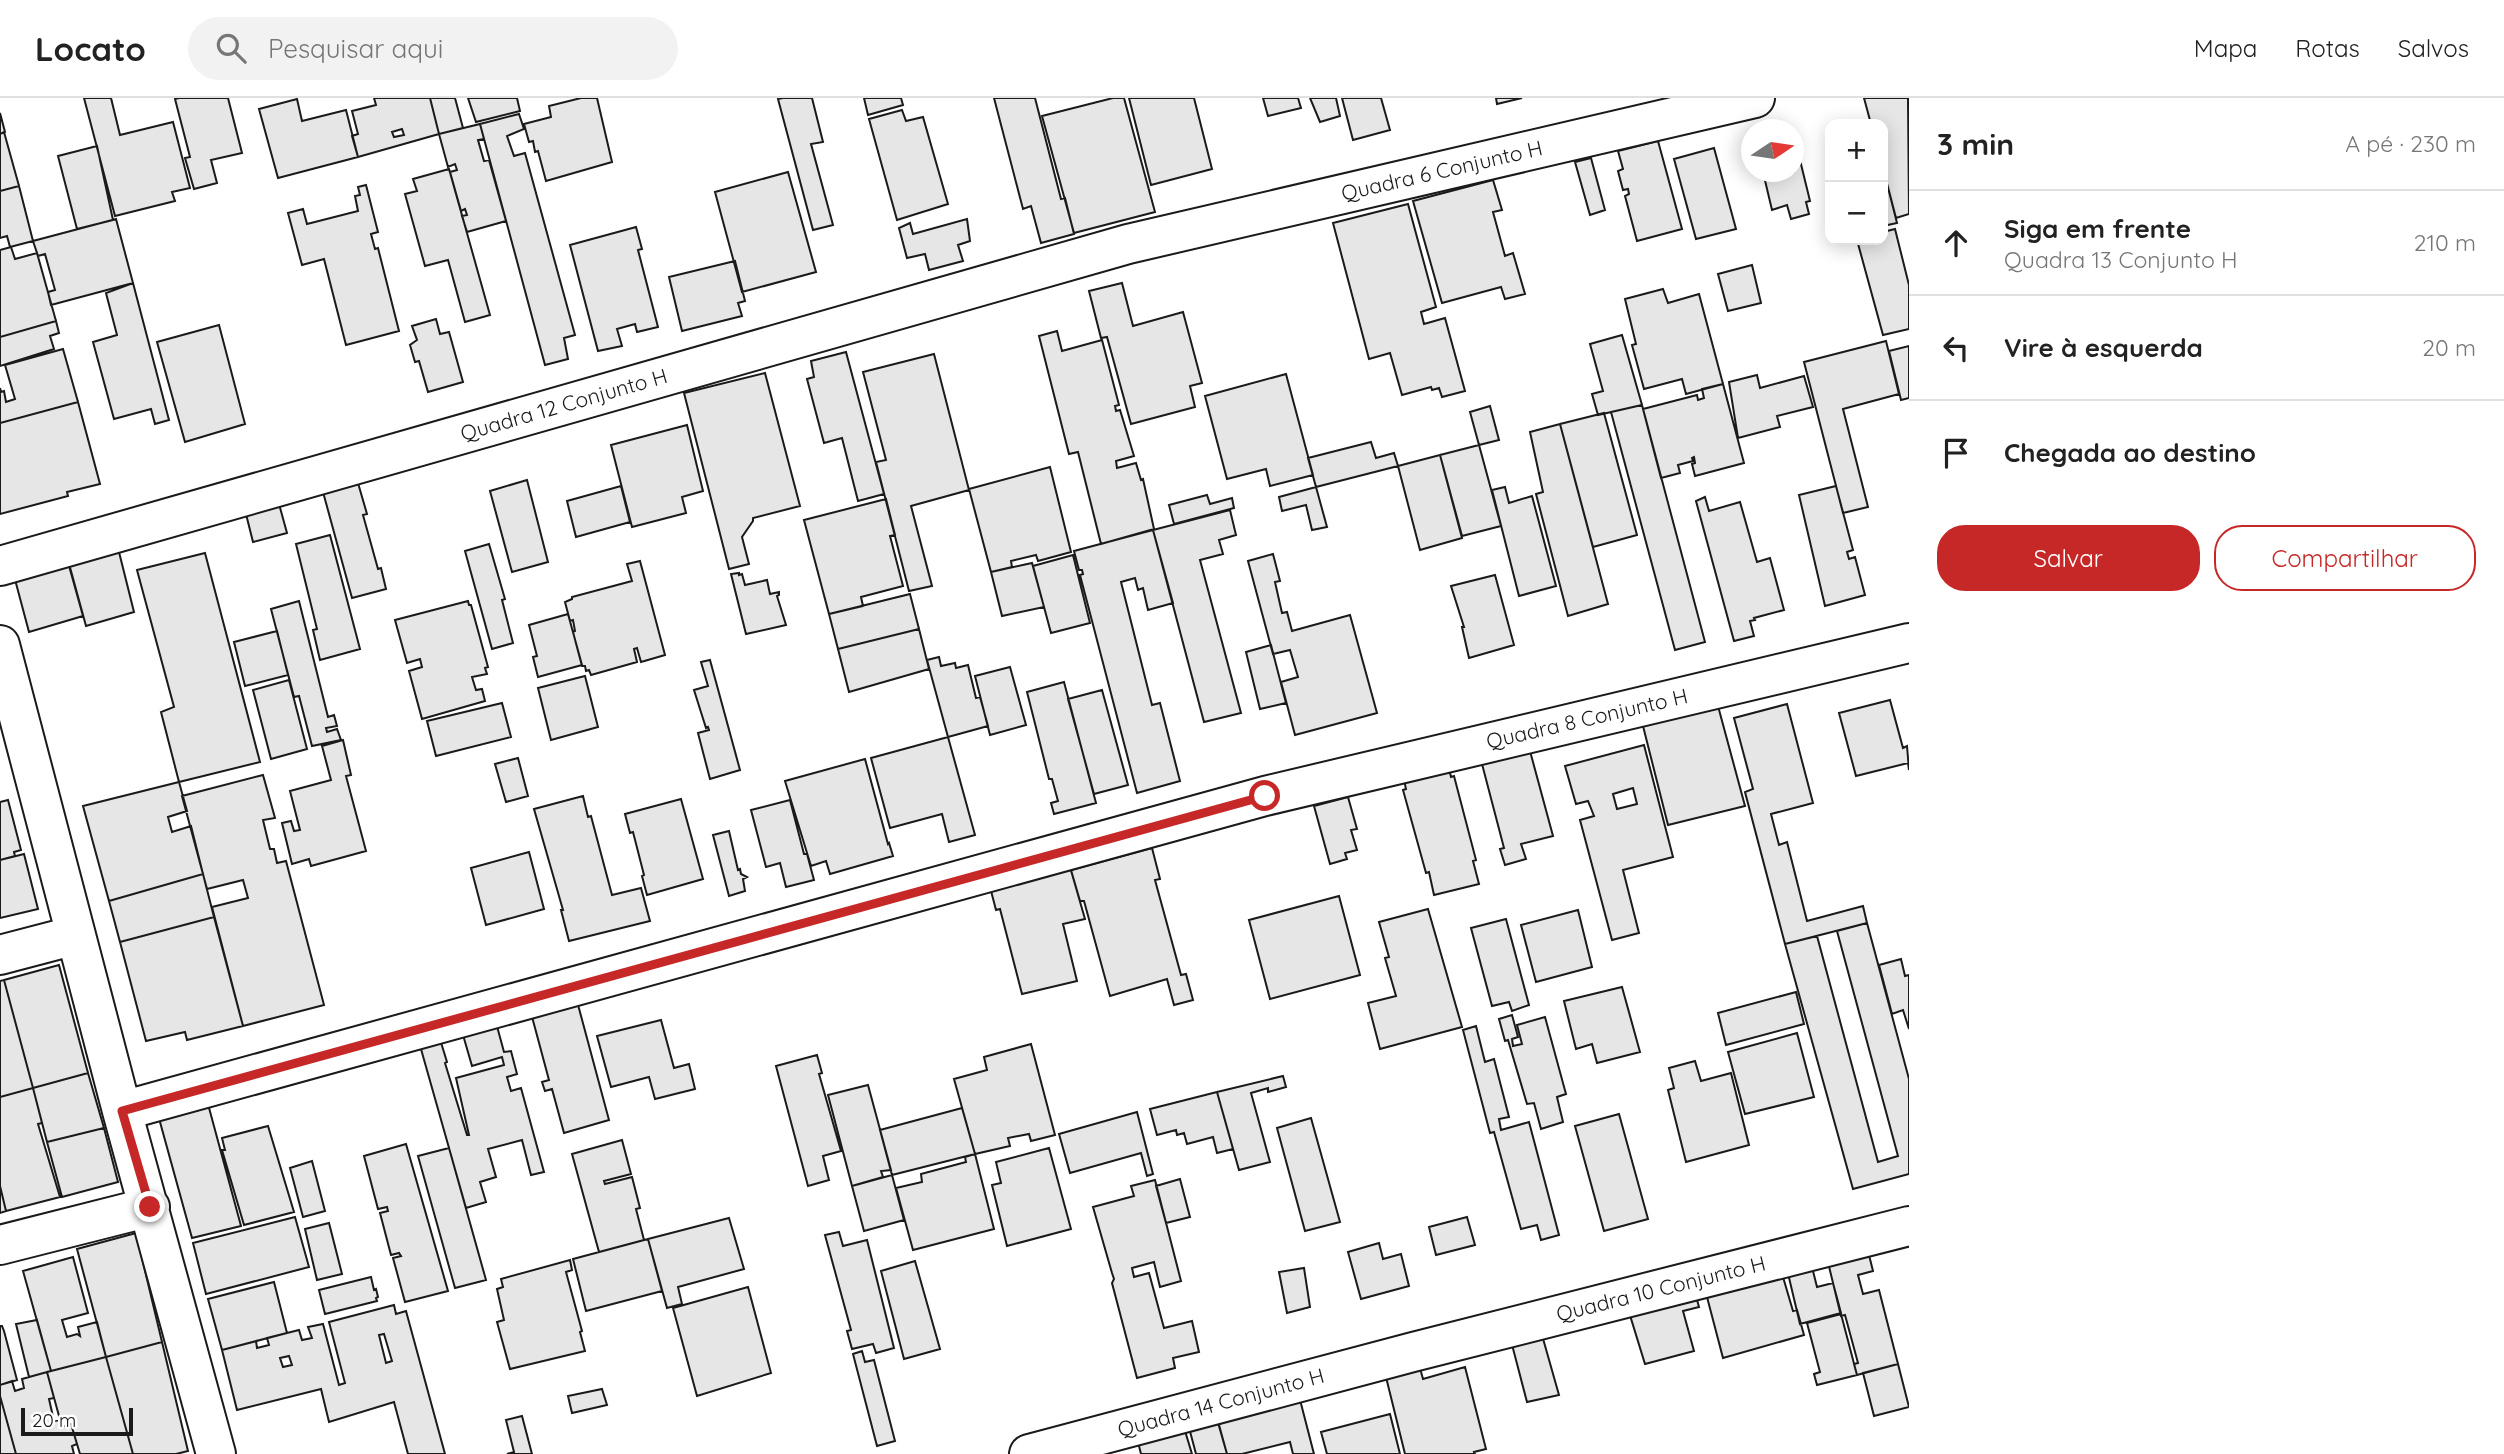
<!DOCTYPE html>
<html lang="pt">
<meta charset="utf-8">
<style>
body{margin:0;font-family:Quicksand,sans-serif;background:#f2f2f2;color:#222}
.controls{position:absolute;right:21px;top:21px;display:grid;overflow:hidden;border-radius:14px;box-shadow:0 4px 18px #0003}
.controls button{width:63px;height:63px;display:grid;place-items:center;padding:0;border:0;border-bottom:2px solid #e0e0e0;background:#fff;color:#222;font:35px sans-serif}
.compass{position:absolute;left:1741px;top:21px;width:63px;height:63px;border-radius:50%;background:#fff;box-shadow:0 4px 18px #0003;rotate:77deg}
.scale{position:absolute;left:21px;bottom:18px;width:112px;box-sizing:border-box;padding-left:7px;border:4px solid #1a1a1a;border-top:0;font-size:19px;line-height:24px;white-space:nowrap;color:#1a1a1a;-webkit-text-stroke:5px #fff;paint-order:stroke}
.stop{position:absolute;width:21px;height:21px;margin:-16px;border:5px solid #c62828;border-radius:50%;background:#fff}
.stop.end{background:#c62828;border-color:#fff;box-shadow:0 2px 7px #0008}
.list{margin:0;padding:0;list-style:none}
h2{display:flex;justify-content:space-between;align-items:center;height:91px;margin:0;padding:0 28px;font-size:30px}
h2 small{font-size:23px;font-weight:400;color:#767676}
.list li{display:grid;grid-template-columns:46px 1fr auto;gap:21px;align-items:center;box-sizing:border-box;height:105px;padding:0 28px;border-top:2px solid #e0e0e0}
.list b{display:block;font-size:26px;white-space:nowrap}
.list p{margin:0;font-size:23px;white-space:nowrap;color:#767676}
.list em{font-size:23px;font-style:normal;color:#767676}
.actions{display:flex;gap:14px;padding:21px 28px}
.actions a{flex:1;padding:16px 0;border:2px solid #c62828;border-radius:28px;text-align:center;font-size:24px;color:#c62828}
.actions .main{background:#c62828;color:#fff}
.icon{flex:none;width:38px;height:38px;fill:none;stroke:currentColor;stroke-width:2;stroke-linecap:round;stroke-linejoin:round}
.map{position:relative;flex:none;width:1909px;height:1356px;overflow:hidden}
header{display:flex;align-items:center;gap:42px;box-sizing:border-box;height:98px;padding:0 35px;background:#fff;border-bottom:2px solid #e0e0e0}
header strong{font-size:33px}
nav{display:flex;gap:38px;margin-inline-start:auto;font-size:24px}
.search{width:490px;height:63px;background:#f2f2f2;display:flex;align-items:center;gap:18px;box-sizing:border-box;padding:0 24px;border-radius:38px;color:#767676;font-size:26px}
main{display:flex}
aside{flex:1;background:#fff}
.map>svg:first-child{display:block}
</style>
<header>
<strong>Locato</strong>
<div class="search"><svg class="icon" aria-label="search" viewBox="0 0 24 24"><circle cx="10" cy="10" r="6"/><path d="M15 15l6 6"/></svg>Pesquisar aqui</div>
<nav><a>Mapa</a><a>Rotas</a><a>Salvos</a></nav>
</header>
<main>
<div class="map">
<svg width="1909" height="1356" viewBox="0 0 1909 1356">
<rect width="100%" height="100%" fill="#fff"/>
<path fill="#e6e6e6" stroke="#1a1a1a" stroke-width="2" fill-rule="evenodd" d="M84 0H111L120 37 173 24 190 90 172 94 175 103 115 118Z
M179 0H228L242 55 211 62 217 85 194 91 185 60 190 59 175 1Z
M374 0H430L439 36 358 59 352 38 358 36 352 13 376 7ZM402 31 404 37 394 39 392 34Z
M430 0H455L463 30 439 36Z
M468 0H517L520 13 476 24Z
M581 0H597L612 64 546 83 538 53 535 54 533 43 529 44 524 26 551 19 549 8Z
M783 0H812L823 44 811 46 833 127 813 132 778 1Z
M864 0H901L903 7 868 17Z
M994 0H1035L1061 101 1065 100 1074 136 1041 145 1031 108 1023 111Z
M1124 0 1155 114 1074 135 1042 18 1113 0Z
M1129 0H1194L1212 71 1151 87Z
M1263 0H1298L1301 10 1268 18Z
M1310 0H1336L1340 18 1320 24Z
M1342 0H1381L1390 32 1353 42Z
M1496 0H1522L1497 6Z
M1864 0H1908L1909 116 1896 120 1883 70V26H1871Z
M297 1 302 23 346 12 358 59 278 80 259 11Z
M902 12 906 23 923 19 948 106 897 122 869 21Z
M0 15 5 34 0 36Z
M519 16 524 31 507 38 514 58 525 55 575 237 564 240 568 261 545 267 480 26Z
M480 26 484 41 478 42 484 63 489 62 506 123 467 134 462 118 467 117 465 111 461 113 450 74 457 72 455 66 448 69 439 36Z
M4 34 19 88 0 93V36Z
M1658 43 1682 131 1637 143 1625 98 1629 96 1628 91 1623 92 1618 73 1623 71 1618 53Z
M97 48 113 122 77 131 58 58Z
M1714 50 1736 131 1696 141 1674 61Z
M1799 58 1810 103 1806 104 1809 116 1791 121 1787 107 1772 112 1763 74H1794V59Z
M1591 60 1605 112 1590 117 1575 64Z
M1883 70 1897 125 1883 128Z
M449 71 490 217 465 224 448 162 425 168 405 96 417 93 413 81Z
M788 74 816 174 742 194 715 94Z
M1493 82 1502 112 1493 114 1505 158 1513 155 1525 196 1505 201 1501 189 1442 205 1413 103Z
M366 87 378 134 371 136 375 151 378 150 399 233 346 247 324 161 302 167 288 115 303 111 307 126 358 113 355 98 360 97 358 89Z
M19 88 33 143 10 149 7 138 0 140V93Z
M1408 106 1436 209 1421 214 1424 226 1445 220 1465 293 1442 299 1439 290 1432 292 1431 289 1402 297 1390 255 1369 261 1333 125Z
M116 121 133 185 51 207 48 194 55 192 45 156 38 158 33 143Z
M967 121 970 143 958 147 963 163 929 172 925 156 907 160 899 130 910 125 913 136Z
M636 129 642 151 638 152 658 229 637 234 635 226 617 231 622 248 598 253 570 147Z
M1895 131 1909 187V231L1883 237 1857 142H1883V134Z
M11 149 15 161 37 155 56 223 0 239V152Z
M735 163 745 203 738 205 742 218 682 233 669 179Z
M1752 167 1761 205 1728 213 1718 176Z
M133 185 169 322 155 326 151 311 114 321 93 244 117 237 106 195Z
M1122 185 1133 228 1183 214 1202 285 1190 288 1195 309 1131 326 1107 239 1101 240 1089 193Z
M1663 191 1668 205 1699 196 1723 286 1686 296 1682 281 1644 291 1632 247 1636 246 1625 201Z
M436 221 440 236 449 234 463 284 428 294 419 263 415 264 410 247 417 242 412 228Z
M56 223 59 235 50 238 54 251 0 268V239Z
M219 227 245 326 185 344 157 244Z
M1057 233 1062 253 1102 242 1119 307 1115 308 1116 313 1120 312 1134 358 1116 363 1117 370 1136 365 1141 382 1143 381 1154 431 1101 446 1078 354 1069 356 1039 238Z
M1622 237 1642 307 1598 317 1592 296 1603 293 1590 246Z
M1886 243 1899 296 1843 311 1868 409 1843 415 1804 264Z
M1909 248V300L1901 302 1889 253Z
M63 251 78 304 0 325V290L1 294 4 293 6 304 15 301 5 267Z
M846 254 884 396 858 403 842 340 824 345 807 281 814 279 811 263Z
M934 256 969 392 911 408 932 488 909 493 876 364 886 362 863 274Z
M765 275 800 408 753 420V423L742 439 749 466 729 471 684 295Z
M1286 276 1313 377 1270 388 1266 371 1227 381 1205 298Z
M1757 277 1760 290 1804 278 1813 309 1777 318 1780 329 1738 340 1729 284Z
M1723 286 1744 365 1695 378 1692 366 1695 365 1694 359 1692 360 1693 363 1678 367 1680 375 1661 380 1643 311 1697 297 1698 302 1704 300 1702 291Z
M78 304 100 386 67 394 68 398 0 416V325Z
M1642 307 1705 544 1675 552 1611 314Z
M1490 308 1499 342 1479 347 1470 314Z
M1604 315 1637 437 1593 449 1560 326Z
M1560 326 1608 506 1568 518 1536 396 1543 394 1530 334Z
M687 327 703 393 682 399 686 415 632 429 611 347Z
M1371 344 1376 360 1394 355 1398 368 1316 389 1308 360Z
M1479 347 1501 428 1462 438 1440 357Z
M1440 357 1462 440 1420 452 1398 368Z
M1050 369 1071 454 1038 463 1036 457 1011 463 1012 469 991 474 969 391Z
M527 382 548 464 512 474 490 393Z
M358 385 367 416 363 417 378 471 381 470 386 491 352 500 323 394Z
M621 388 630 424 576 439 567 403Z
M1836 388 1853 452 1847 454 1849 461 1855 459 1865 497 1825 508 1799 397Z
M1316 389 1327 429 1312 432 1306 407 1282 413 1279 399Z
M1505 389 1509 405 1532 398 1556 488 1519 498 1492 392Z
M276 395 287 435 253 444 243 404Z
M1207 397 1210 406 1232 400 1234 410 1174 426 1169 407Z
M1705 399 1709 413 1740 404 1757 464 1770 460 1784 512 1754 520 1755 522 1750 523 1754 538 1734 543 1696 403Z
M886 401 895 437 890 438 903 488 861 499 863 508 829 516 804 422Z
M1230 412 1236 437 1219 442 1223 456 1200 462 1241 615 1204 624 1153 432Z
M1153 432 1173 505 1148 512 1143 490 1138 492 1135 480 1121 484 1152 607 1160 605 1180 683 1137 695 1080 477 1083 476 1082 472H1079L1074 453Z
M330 437 360 551 320 562 313 532 317 531 296 446Z
M116 442 134 514 86 528 65 451Z
M489 446 505 501 502 502 513 545 492 551 465 453Z
M205 455 260 664 179 684 161 614 174 609 137 472Z
M1273 456 1280 483 1275 484 1282 515 1287 514 1292 533 1350 517 1377 615 1295 637 1281 584 1298 579 1290 552 1273 556 1248 463Z
M66 457 83 518 29 534 13 474Z
M1073 457 1090 525 1051 535 1033 468Z
M640 463 665 557 641 564 637 550 634 551 637 564 591 577 589 572 586 573 585 568H582L573 534 575 533 573 522 570 523 565 504 572 501V499L632 483 627 466Z
M1032 465 1044 509 1002 518 991 474Z
M739 475V477L742 476 745 487 767 482 770 496 779 494V497L777 498 786 527 746 536 731 476Z
M1495 477 1514 547 1469 560 1462 529H1464L1451 488Z
M910 496 919 531 838 551 829 516Z
M299 503 328 619 334 617 337 628 326 630 327 634 337 631 341 642 312 648 299 598 294 599 271 511Z
M468 503 469 507H471L488 569 485 570 487 576 472 579 476 592 482 591 485 603 422 621 409 573 422 569 420 561 407 565 395 522Z
M568 516 582 567 538 579 533 559 537 558 529 527Z
M919 531 929 571 849 594 838 551Z
M277 533 288 577 245 588 234 544Z
M1271 547 1286 605 1260 611 1246 554Z
M939 559 941 568 955 565 956 570 968 567 976 600 980 599 988 628 948 639 927 562Z
M710 562 740 672 710 681 698 635 709 632 708 629 706 630 694 592 708 588 701 564Z
M1010 569 1026 627 990 637 975 578Z
M585 578 598 629 551 642 538 590Z
M289 582 307 651 271 661 253 592Z
M1064 584 1096 705 1054 716 1051 705 1058 703 1052 681H1049L1027 594Z
M1102 592 1128 687 1094 696 1068 601Z
M1890 602 1903 650 1907 648 1909 672 1908 665 1856 678 1839 615Z
M502 605 511 639 436 658 427 623Z
M1787 606 1813 705 1771 716 1779 747 1787 744 1807 823 1863 808 1867 825 1785 846 1745 694 1753 691 1734 620Z
M1718 608 1745 708 1668 727 1643 628Z
M948 639 975 737 949 744 942 716 890 730 871 660Z
M343 642 351 677 346 678 366 753 311 768 309 761 292 766 282 725 291 723 294 733 300 732 290 693 331 682 322 648Z
M1644 647 1673 759 1623 772 1639 835 1612 842 1580 722 1594 718 1588 703 1576 706 1565 668ZM1633 690 1637 706 1617 711 1613 696Z
M1530 653 1553 738 1521 746 1526 761 1505 767 1500 751 1504 750 1482 666Z
M518 660 528 698 506 704 495 666Z
M865 661 888 746 889 745 893 758 830 776 826 763 811 768 785 683Z
M1449 671 1451 679 1454 678 1476 762 1473 763 1479 786 1434 797 1429 774 1426 775 1403 692 1406 691 1404 682Z
M263 677 275 720 263 722 270 751H274L277 765 286 763 324 907 243 928 212 809 248 800 243 782 207 791 182 698Z
M179 684 187 713 168 719 172 734 191 728 203 776 109 803 83 708Z
M583 698 588 719 591 718 612 797 641 790 650 823 569 843 561 812H563L534 711Z
M1348 699 1357 731 1351 732 1357 752 1345 755 1347 761 1330 766 1314 708Z
M681 701 703 781 647 797 642 778 644 777 633 734 630 735 625 716Z
M8 702 21 752 14 754 15 758 0 762V704Z
M790 702 804 756H807L814 782 786 789 780 765 766 769 751 712Z
M729 733 738 772 740 771 741 776 747 779 743 781 745 793 729 798 713 737Z
M1152 750 1160 781 1155 782 1181 877 1186 876 1193 902 1174 907 1167 881 1110 898 1084 803H1080L1071 772Z
M529 754 544 811 486 827 471 770Z
M24 756 38 811 0 820V762Z
M1070 769 1085 821 1063 826 1077 883 1022 896 1000 811 996 812 990 789Z
M203 776 214 819 120 844 109 803Z
M1339 798 1360 877 1270 901 1249 822Z
M1428 811 1462 929 1380 951 1368 905 1396 898 1385 860 1389 859 1379 824Z
M1578 812 1592 869 1536 884 1521 827Z
M214 819 243 928 187 942 185 934 146 943 120 844Z
M1506 821 1529 907 1512 913 1509 904 1492 908 1471 830Z
M1867 825 1909 981V1076L1853 1091 1785 846 1817 838 1878 1064 1898 1058 1837 833Z
M1901 861 1905 878 1909 877V931L1903 912 1892 916 1879 867Z
M59 867 88 975 33 990 4 882Z
M4 882 33 990 0 999V883Z
M1622 889 1640 954 1597 965 1592 946 1576 951 1564 903Z
M1796 894 1804 926 1726 947 1718 915Z
M577 903 609 1022 564 1035 552 991 545 993 542 984 549 982 531 915Z
M1512 917 1518 939 1512 941 1513 948 1522 946 1517 927 1545 919 1566 996 1557 999 1563 1024 1541 1031 1534 1005 1527 1006 1508 942 1505 943 1499 921Z
M495 921 504 954 511 953 517 976 507 979 511 993 521 990 544 1074 531 1077 522 1042 488 1051 496 1079 480 1084 486 1104 466 1110 419 944 439 938 447 964 445 965 467 1037H469L456 980 504 967 502 959 472 968 461 930Z
M661 922 674 970 689 966 695 991 655 1001 649 979 611 989 597 938Z
M1476 928 1485 964 1494 961 1509 1019 1499 1021 1501 1032 1529 1024 1559 1137 1541 1142 1537 1127 1521 1131 1494 1034 1490 1035 1463 932Z
M1797 935 1814 999 1745 1016 1728 954Z
M1031 946 1055 1037 1031 1043 1029 1036 1008 1040 1010 1048 975 1056 954 981 987 972 984 959Z
M817 957 822 975 819 976 841 1053 823 1058 829 1082 808 1088 776 968Z
M1695 963 1701 983 1731 975 1749 1047 1686 1064 1668 992 1674 990 1669 970Z
M88 975 104 1030 47 1044 33 990Z
M1283 978 1286 989 1268 994V990L1251 995 1270 1064 1239 1072 1217 994Z
M868 987 891 1072 881 1073 883 1079 852 1088 828 997Z
M33 990 42 1025 38 1026 60 1099 6 1113 0 1088V999Z
M1217 994 1233 1051 1217 1055 1213 1039 1187 1046 1184 1035 1177 1037 1176 1032 1157 1037 1150 1011Z
M205 995 241 1128 192 1140 157 1013Z
M962 1010 975 1056 892 1077 880 1032Z
M1137 1014 1153 1076 1147 1078 1141 1055 1070 1075 1059 1036Z
M1619 1016 1648 1121 1604 1133 1575 1028Z
M1311 1020 1340 1124 1305 1133 1277 1030Z
M268 1028 294 1114 244 1127 222 1052H225L222 1040Z
M104 1030 118 1084 62 1099 47 1044Z
M622 1042 631 1076 604 1083 605 1086 632 1079 640 1110 636 1111 644 1142 599 1154 572 1056Z
M406 1046 448 1193 405 1204 393 1160 401 1158 399 1155 391 1157 380 1115 388 1113 387 1109 378 1111 364 1058Z
M449 1050 486 1182 455 1190 418 1058Z
M1049 1050 1071 1131 1007 1148 992 1087 1001 1085 996 1064Z
M975 1056 994 1131 913 1152 896 1090 922 1084 921 1076 966 1064 965 1059Z
M312 1063 325 1113 303 1119 290 1070Z
M892 1077 904 1122 864 1133 852 1088Z
M1180 1081 1190 1119 1166 1125 1156 1088Z
M1155 1082 1181 1183 1160 1189 1154 1164 1132 1170 1134 1179 1149 1175 1164 1230 1192 1223 1199 1254 1173 1260 1175 1270 1137 1280 1112 1185 1114 1181 1112 1175 1093 1109 1134 1098 1131 1088Z
M0 1088 6 1113 0 1115Z
M295 1119 309 1169 206 1196 193 1145Z
M1467 1119 1475 1147 1436 1157 1429 1129Z
M729 1120 744 1171 678 1189 682 1206 667 1210 648 1141Z
M329 1125 342 1176 317 1182 305 1131Z
M839 1134 843 1148 867 1142 894 1250 876 1255 873 1246 852 1251 847 1233 851 1232 825 1137Z
M136 1135 162 1244 106 1259 77 1151Z
M648 1141 662 1193 586 1213 573 1161Z
M1379 1145 1383 1161 1401 1156 1409 1188 1361 1201 1348 1154Z
M1866 1145 1873 1173 1858 1177 1863 1196 1879 1192 1898 1266 1857 1277 1854 1266 1858 1265 1845 1217 1841 1218 1826 1156Z
M73 1159 88 1215 62 1222 67 1239 77 1236 80 1238 78 1229 97 1224 106 1259 51 1273 23 1173Z
M1810 1161 1817 1189 1833 1185 1841 1215 1800 1226 1786 1167Z
M570 1162 572 1172 566 1174 582 1233 580 1234 585 1253 510 1271 497 1224 504 1222 497 1191 503 1189 501 1181Z
M915 1163 940 1251 904 1261 881 1173Z
M1304 1170 1310 1209 1287 1215 1279 1174Z
M371 1179 374 1192 376 1191 378 1199 376 1200 377 1203 325 1216 319 1192Z
M1783 1179 1793 1213 1797 1212 1804 1237 1723 1260 1707 1199Z
M274 1184 287 1235 222 1252 208 1201Z
M748 1189 771 1275 697 1298 673 1210Z
M1694 1191 1699 1209 1683 1213 1694 1253 1645 1266 1629 1214Z
M394 1207 396 1216 406 1213 445 1356H408L394 1304 329 1324 321 1291 237 1312 222 1252 256 1243 257 1250 269 1247 267 1240 299 1232 302 1242 312 1240 308 1229 323 1226 339 1287 345 1285 329 1224ZM384 1236 392 1263 386 1265 379 1237ZM289 1258 292 1267 283 1269 280 1260Z
M1841 1216 1857 1277 1817 1287 1814 1276 1820 1274 1807 1225Z
M37 1222 51 1273 29 1279 16 1226Z
M0 1228H2L4 1233 17 1282 0 1287Z
M1540 1230 1559 1297 1527 1304 1510 1239Z
M162 1244 188 1353 176 1356H133L106 1259Z
M862 1253 865 1264 874 1262 895 1343 877 1348 853 1256Z
M106 1259 133 1356H80L71 1326 62 1329 47 1274Z
M1418 1263 1423 1281 1465 1269 1486 1351 1474 1354 1475 1356H1405L1384 1271Z
M1898 1266 1909 1309 1874 1318 1863 1275Z
M47 1274 54 1300 49 1301 54 1323 60 1322 62 1329 71 1326 77 1346 72 1348 74 1356H16L0 1298V1287L12 1283 15 1293 24 1290 22 1281Z
M602 1291 607 1307 572 1315 568 1298Z
M1298 1294 1314 1356H1293L1290 1344 1242 1356H1227L1216 1316Z
M0 1298 16 1356H0Z
M1215 1314 1227 1356H1196L1187 1322Z
M1390 1316 1400 1356H1327L1321 1334Z
M522 1318 532 1356H507L514 1354 506 1322Z
M1182 1323 1192 1356H1141L1136 1336Z"/>
<g fill="none" stroke-linecap="round" stroke-linejoin="round">
<defs>
<path id="minor" d="M0 468 1128 146 1755 0
M0 547 122 1013 216 1356
M0 857 76 837
M122 1013 1265 698 1909 545
M0 1147 150 1109
M1029 1356 1413 1254 1909 1128"/>
</defs>
<use href="#minor" stroke="#1a1a1a" stroke-width="42"/>
<use href="#minor" stroke="#fff" stroke-width="38"/>
</g>
<g fill="none" stroke-linecap="round" stroke-linejoin="round">
<path stroke="#c62828" stroke-width="9" d="M150 1109 122 1013 1265 698"/>
</g>
<g text-anchor="middle" stroke-width="5" stroke-linejoin="round" paint-order="stroke">
<g font-size="21" fill="#1a1a1a" stroke="#fff">
<text transform="translate(1442 73) rotate(-13)" y="7">Quadra 6 Conjunto H</text>
<text transform="translate(564 307) rotate(-16)" y="7">Quadra 12 Conjunto H</text>
<text transform="translate(1587 621) rotate(-13)" y="7">Quadra 8 Conjunto H</text>
<text transform="translate(1661 1191) rotate(-14)" y="7">Quadra 10 Conjunto H</text>
<text transform="translate(1221 1305) rotate(-15)" y="7">Quadra 14 Conjunto H</text>
</g>
</g>
</svg>
<div class="controls">
<button>+</button>
<button>−</button>
</div>
<svg class="compass" viewBox="-18 -18 36 36"><path d="M0-13l5 13h-10z" fill="#e53935"/><path d="M0 13l5-13h-10z" fill="#767676"/></svg>
<div class="scale">20 m</div>
<div class="stop" style="left:1265px;top:698px"></div>
<div class="stop end" style="left:150px;top:1109px"></div>
</div>
<aside>
<h2>3 min<small>A pé · 230 m</small></h2>
<ul class="list">
<li><svg class="icon" aria-label="ahead" viewBox="0 0 24 24"><path d="M12 20V5M6 11l6-6 6 6"/></svg><div><b>Siga em frente</b><p>Quadra 13 Conjunto H</p></div><em>210 m</em></li>
<li><svg class="icon" aria-label="left" viewBox="0 0 24 24"><path d="M17 20v-9H6M10 6l-5 5 5 5"/></svg><div><b>Vire à esquerda</b></div><em>20 m</em></li>
<li><svg class="icon" aria-label="arrive" viewBox="0 0 24 24"><path d="M6 21V4h12l-3 4 3 4H6"/></svg><div><b>Chegada ao destino</b></div></li>
</ul>
<div class="actions"><a class="main">Salvar</a><a>Compartilhar</a></div>
</aside>
</main>
